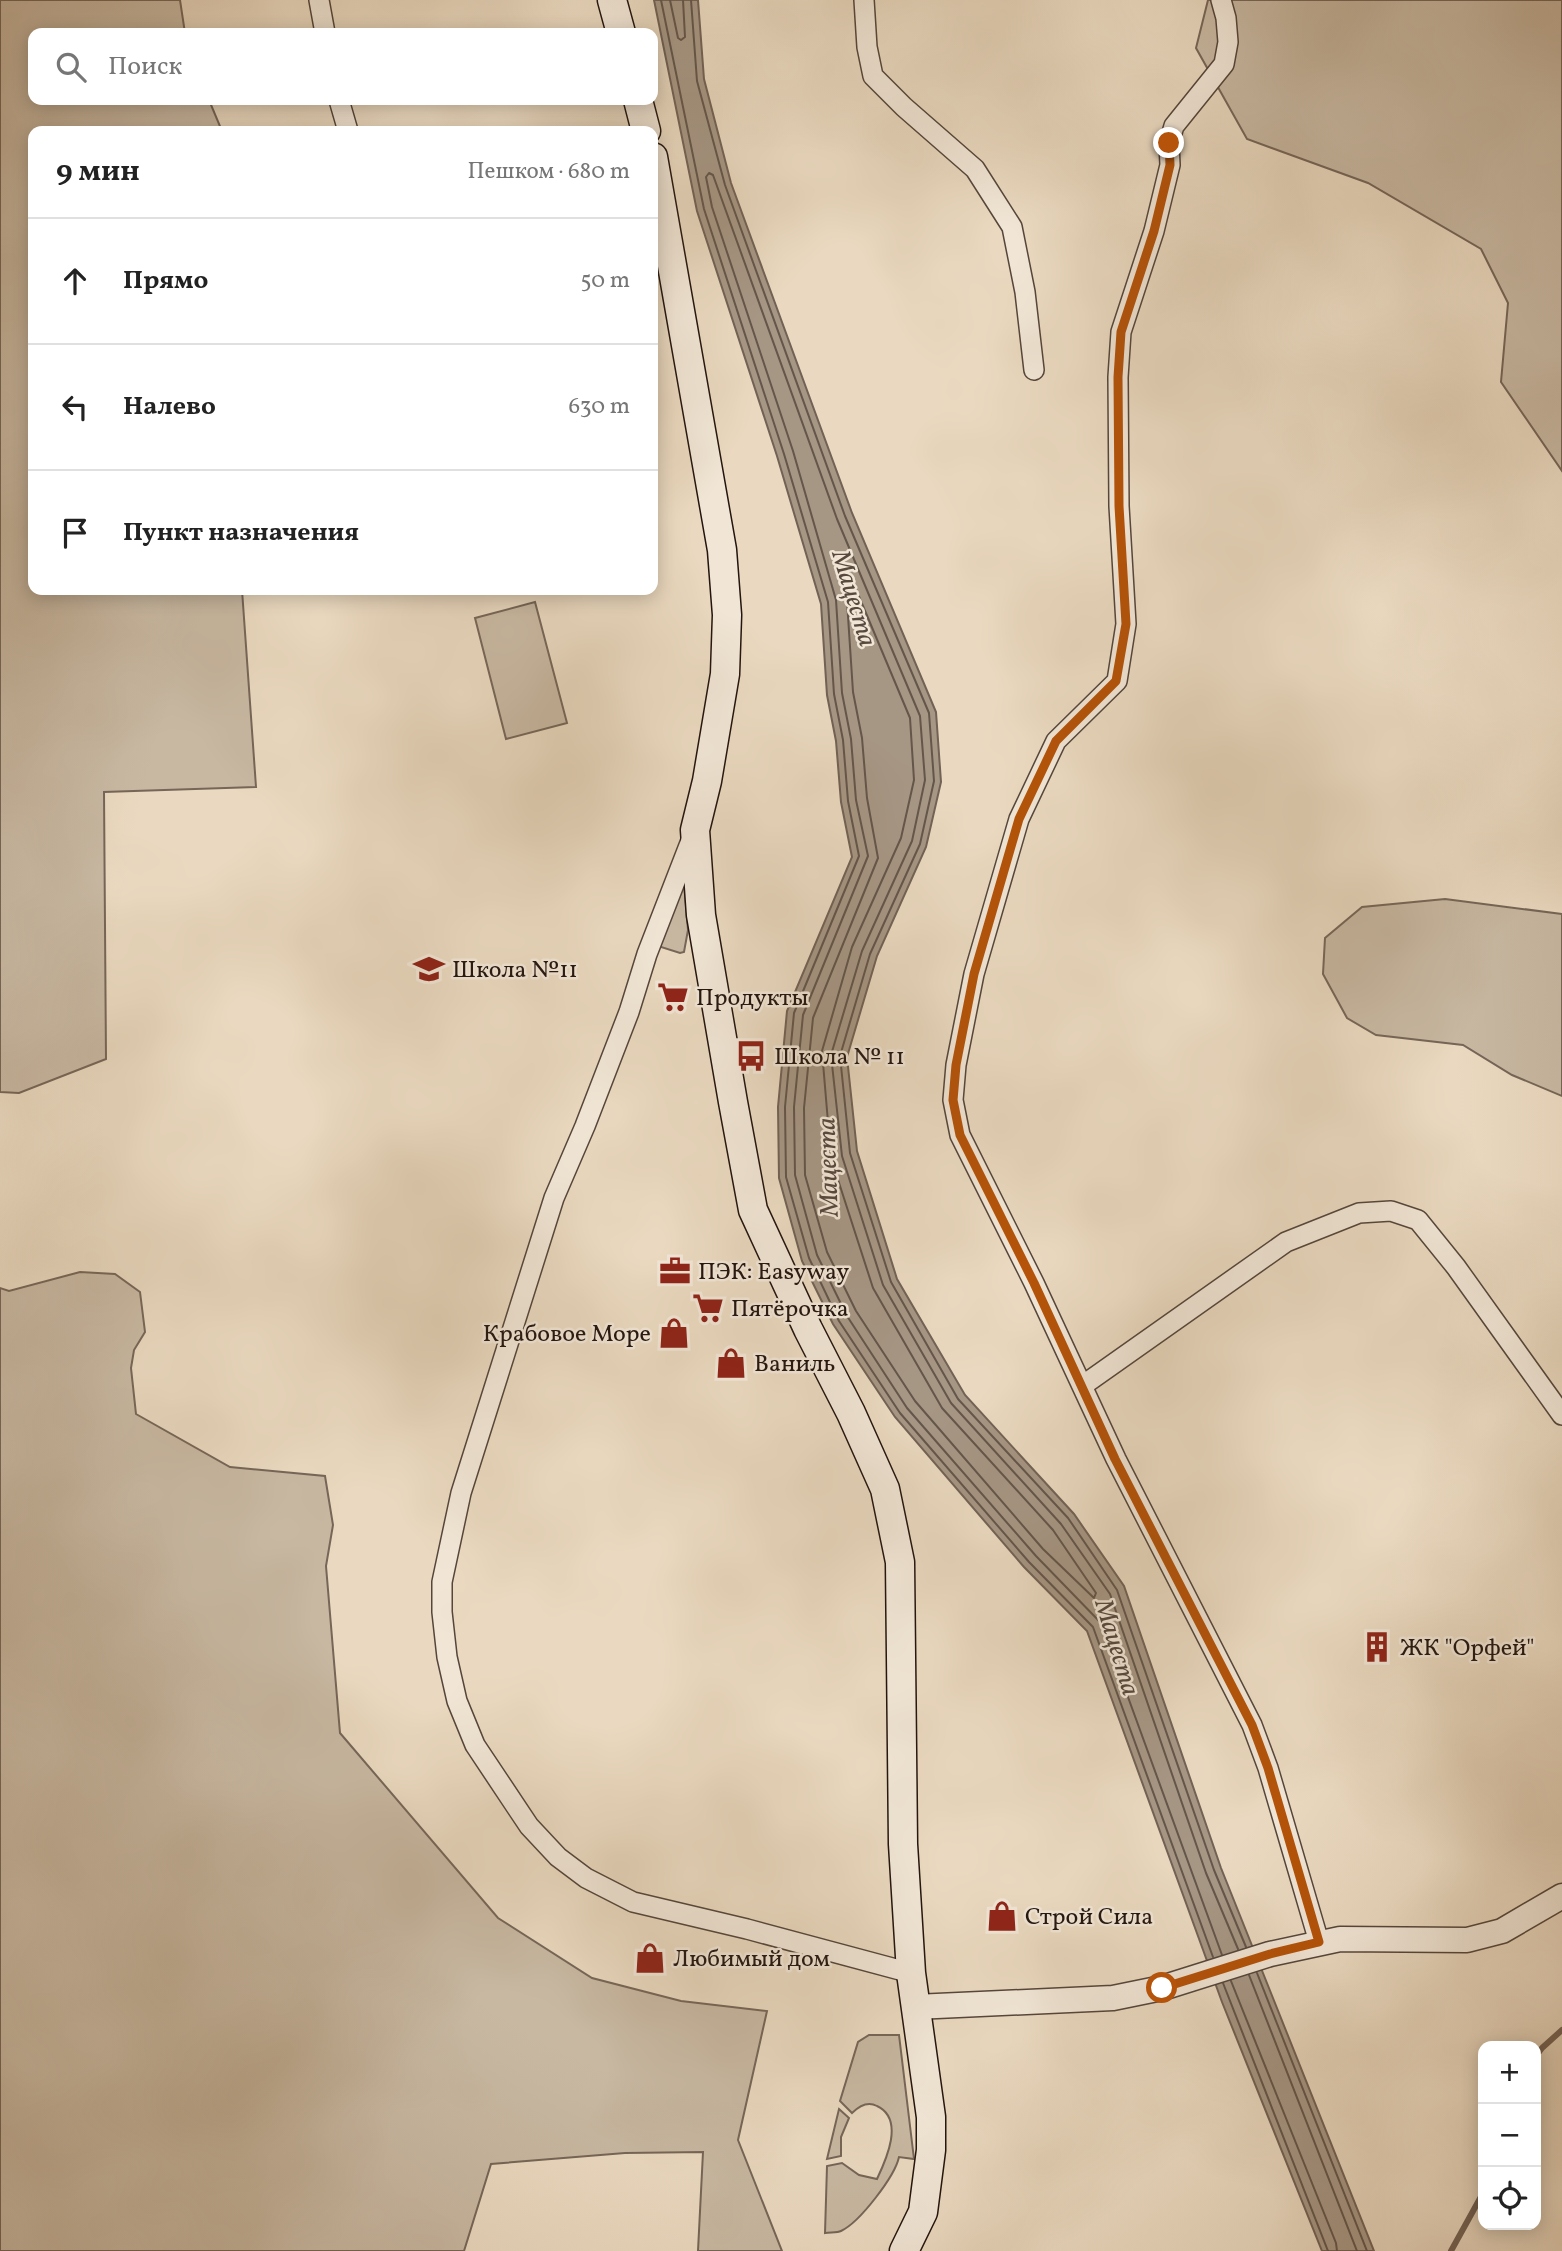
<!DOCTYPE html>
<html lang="ru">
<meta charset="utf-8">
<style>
body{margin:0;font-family:Vollkorn,serif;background:#f6f6f6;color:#222}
.controls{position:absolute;right:21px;bottom:21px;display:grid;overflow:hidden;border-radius:14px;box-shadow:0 4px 18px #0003}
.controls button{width:63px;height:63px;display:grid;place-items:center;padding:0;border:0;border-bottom:2px solid #e0e0e0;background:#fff;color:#222;font:35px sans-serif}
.stop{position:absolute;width:21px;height:21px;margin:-16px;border:5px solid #b45309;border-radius:50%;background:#fff}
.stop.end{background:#b45309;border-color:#fff;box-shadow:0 2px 7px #0008}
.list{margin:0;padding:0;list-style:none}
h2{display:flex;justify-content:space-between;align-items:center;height:91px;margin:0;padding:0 28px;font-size:30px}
h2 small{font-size:23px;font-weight:400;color:#767676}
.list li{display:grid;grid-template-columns:46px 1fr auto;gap:21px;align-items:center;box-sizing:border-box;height:126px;padding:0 28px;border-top:2px solid #e0e0e0}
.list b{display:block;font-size:26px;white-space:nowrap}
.list em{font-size:23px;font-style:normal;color:#767676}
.icon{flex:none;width:38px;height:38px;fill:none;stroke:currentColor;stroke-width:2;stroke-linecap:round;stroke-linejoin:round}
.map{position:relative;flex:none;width:1562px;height:2251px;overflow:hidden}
.search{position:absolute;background:#fff;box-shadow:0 4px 18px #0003;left:28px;top:28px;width:630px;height:77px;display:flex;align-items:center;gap:18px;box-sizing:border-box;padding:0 24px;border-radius:14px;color:#767676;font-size:26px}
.panel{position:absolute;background:#fff;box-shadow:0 4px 18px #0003;left:28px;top:126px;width:630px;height:469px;border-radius:14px}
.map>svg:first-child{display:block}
</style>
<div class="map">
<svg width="1562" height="2251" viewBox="0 0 1562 2251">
<rect width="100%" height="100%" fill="#ead9c0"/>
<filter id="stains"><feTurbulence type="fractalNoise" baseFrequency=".00286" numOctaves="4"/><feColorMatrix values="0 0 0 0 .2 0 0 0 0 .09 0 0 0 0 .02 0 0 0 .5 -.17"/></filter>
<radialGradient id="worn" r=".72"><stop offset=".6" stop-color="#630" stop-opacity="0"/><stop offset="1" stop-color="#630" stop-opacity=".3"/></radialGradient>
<path fill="#c8b8a2" stroke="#766658" stroke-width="2" d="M0 0H180L185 33H33V100H209L222 131H33V590H242L256 787 104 792 106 1059 19 1093 0 1092Z
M1208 0H1562V471L1501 382 1508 303 1481 249 1368 183 1247 139 1196 48Z
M535 602 567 723 506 739 475 618Z
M684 883 688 930 684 952 680 953 661 947 660 944Z
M1445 899 1562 914V1096L1512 1075 1463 1045 1376 1035 1347 1018 1323 974 1325 938 1362 907Z
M80 1272 115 1274 140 1292 145 1332 134 1350 131 1368 136 1414 230 1467 325 1476 333 1525 326 1566 340 1733 498 1918 592 1978 681 2001 767 2011 738 2140 782 2251H698L703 2152 625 2153 491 2164 464 2251H0V1288L9 1291Z
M869 2035H899L914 2159 899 2157C895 2176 860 2222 841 2231 837 2233 830 2232 825 2233L827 2166 842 2163 859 2175 877 2179C886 2160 905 2119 877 2106 868 2101 859 2106 852 2113L840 2101 858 2042Z
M839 2109 849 2118 841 2137V2156L827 2159Z"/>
<path fill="#a69684" stroke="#726255" stroke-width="2" d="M654 0H698L704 79 731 183 852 513 936 712 941 782 926 847 877 956 847 1057 857 1151 897 1279 965 1395 1074 1514 1124 1586 1221 1868 1374 2251H1322L1222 2002 1087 1631 1024 1567 895 1417 833 1324 802 1261 779 1178 778 1107 787 1011 852 857 841 802 836 741 827 695 821 604 777 456 697 211Z"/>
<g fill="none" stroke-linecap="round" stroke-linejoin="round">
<path stroke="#64564a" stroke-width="2" d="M661 0 704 209 784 454 828 602 834 694 843 740 848 801 859 856 794 1013 785 1107 786 1177 809 1258 839 1321 900 1413 1029 1562 1093 1627 1213 1957
M670 0 678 38 681 40 685 37 683 0
M691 0 697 81 725 185 845 516 929 713 934 781 920 844 870 954 840 1056 850 1153 891 1282 958 1399 1068 1518 1117 1590 1214 1870 1246 1947
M838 554 842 556 910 718 914 780 901 838 852 947 822 1051 831 1158 873 1288 942 1408 1053 1530 1096 1593 1094 1598 1043 1549 915 1401 856 1311 827 1252 805 1175 804 1108 813 1018 878 858 867 798 862 738 853 692 847 601 835 558Z
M1222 1955 1101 1623 1036 1556 907 1408 847 1316 817 1255 795 1175 794 1107 803 1015 868 856 856 800 851 739 842 693 836 600 793 451 712 207 706 177 709 173 713 175 837 519 920 716 925 780 912 841 862 951 831 1055 842 1156 883 1285 951 1403 1061 1524 1110 1594 1206 1873 1238 1949
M1257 1973 1367 2251
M1249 1975 1357 2251
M1231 1981 1336 2243 1337 2251
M1223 1983 1328 2251"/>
<path stroke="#726255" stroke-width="6" d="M1536 2056 1542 2048 1562 2030
M1451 2251 1483 2193"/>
<defs>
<path id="minor" d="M319 0 325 33
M864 0 867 47 873 76 904 107 975 169 1012 227 1025 292 1034 370
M1221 0 1226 18 1228 42 1224 64 1174 126 1169 143 1170 165 1154 231 1121 332 1118 377 1119 506 1126 624 1117 681 1056 741 1019 819 974 974 956 1065 953 1100 960 1135 1034 1283 1116 1459 1252 1725 1268 1768 1319 1942
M339 100 348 131
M692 838 647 954 629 1012 585 1126 554 1198 461 1493 442 1582V1612L447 1657 457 1701 475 1745 529 1826 558 1857 586 1878 633 1902 747 1929 911 1973
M1082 1386 1286 1242 1359 1213 1391 1211 1418 1220 1456 1267 1562 1415"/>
<path id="tertiary" d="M915 2007 1113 1998 1162 1988 1270 1954 1340 1939 1467 1940 1502 1931 1562 1896"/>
<path id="secondary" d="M612 0 621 33
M638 100 646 131
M653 157 722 550 727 615 725 674 707 781 695 830 701 915 733 1102 753 1210 808 1329 851 1413 885 1489 900 1562 903 1844 911 1973 931 2117V2150L923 2212 904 2251"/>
</defs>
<use href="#minor" stroke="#55463b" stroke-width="22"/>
<use href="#tertiary" stroke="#55463b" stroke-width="27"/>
<use href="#secondary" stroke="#23150f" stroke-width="31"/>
<use href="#minor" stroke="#f1e6d6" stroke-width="19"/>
<use href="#tertiary" stroke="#f1e6d6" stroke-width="24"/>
<use href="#secondary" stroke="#f1e6d6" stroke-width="28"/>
</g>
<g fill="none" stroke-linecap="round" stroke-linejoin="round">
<path stroke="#b45309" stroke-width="9" d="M1162 1988 1270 1954 1319 1942 1268 1768 1252 1725 1115 1459 1034 1283 960 1135 953 1100 956 1065 974 974 1019 819 1056 741 1116 681 1126 624 1119 506 1118 377 1121 332 1154 231 1170 165 1169 143"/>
</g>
<defs>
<symbol id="school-bare" viewBox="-9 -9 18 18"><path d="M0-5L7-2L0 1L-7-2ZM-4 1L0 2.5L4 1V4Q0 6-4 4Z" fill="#8f2418" stroke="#f1e6d6" stroke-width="2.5" paint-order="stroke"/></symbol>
<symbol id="supermarket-bare" viewBox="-9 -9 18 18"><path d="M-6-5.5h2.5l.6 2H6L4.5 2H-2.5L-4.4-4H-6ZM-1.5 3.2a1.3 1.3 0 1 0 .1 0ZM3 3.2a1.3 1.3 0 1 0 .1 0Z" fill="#8f2418" stroke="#f1e6d6" stroke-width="2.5" paint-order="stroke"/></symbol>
<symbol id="bus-bare" viewBox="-9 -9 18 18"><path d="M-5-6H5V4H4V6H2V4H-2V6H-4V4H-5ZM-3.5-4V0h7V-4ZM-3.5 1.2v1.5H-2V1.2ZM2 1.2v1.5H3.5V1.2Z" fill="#8f2418" stroke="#f1e6d6" stroke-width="2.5" paint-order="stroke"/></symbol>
<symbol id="office-bare" viewBox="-9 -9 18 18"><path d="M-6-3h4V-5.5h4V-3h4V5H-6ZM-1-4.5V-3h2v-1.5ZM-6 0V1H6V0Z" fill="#8f2418" stroke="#f1e6d6" stroke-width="2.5" paint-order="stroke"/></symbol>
<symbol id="shop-bare" viewBox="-9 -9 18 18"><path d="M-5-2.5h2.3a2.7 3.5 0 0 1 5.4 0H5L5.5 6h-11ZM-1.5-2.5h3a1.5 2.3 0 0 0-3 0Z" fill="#8f2418" stroke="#f1e6d6" stroke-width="2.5" paint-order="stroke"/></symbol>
<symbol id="building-bare" viewBox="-9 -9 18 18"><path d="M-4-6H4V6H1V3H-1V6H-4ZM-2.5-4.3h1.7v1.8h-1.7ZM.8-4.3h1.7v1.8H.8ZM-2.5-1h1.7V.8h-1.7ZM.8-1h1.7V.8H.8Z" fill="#8f2418" stroke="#f1e6d6" stroke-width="2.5" paint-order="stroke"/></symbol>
</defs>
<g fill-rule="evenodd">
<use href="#school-bare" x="407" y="947" width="44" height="44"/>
<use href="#supermarket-bare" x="651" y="975" width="44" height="44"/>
<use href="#bus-bare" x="729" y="1034" width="44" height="44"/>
<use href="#office-bare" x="653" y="1249" width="44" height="44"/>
<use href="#supermarket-bare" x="686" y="1286" width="44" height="44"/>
<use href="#shop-bare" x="652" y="1311" width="44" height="44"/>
<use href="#shop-bare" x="709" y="1341" width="44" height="44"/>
<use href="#building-bare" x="1355" y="1625" width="44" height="44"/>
<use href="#shop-bare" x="980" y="1894" width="44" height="44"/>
<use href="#shop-bare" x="628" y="1936" width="44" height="44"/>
</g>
<g text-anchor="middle" stroke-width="5" stroke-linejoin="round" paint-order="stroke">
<g font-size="24" fill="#23150f" stroke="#f1e6d6" text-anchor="start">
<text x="452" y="977">Школа №11</text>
<text x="696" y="1005">Продукты</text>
<text x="774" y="1064">Школа № 11</text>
<text x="698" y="1279">ПЭК: Easyway</text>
<text x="731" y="1316">Пятёрочка</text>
<text x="651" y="1341" text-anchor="end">Крабовое Море</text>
<text x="754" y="1371">Ваниль</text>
<text x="1400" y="1655">ЖК "Орфей"</text>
<text x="1025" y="1924">Строй Сила</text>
<text x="673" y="1966">Любимый дом</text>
</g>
<g font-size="26" font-style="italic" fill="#57493e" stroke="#f1e6d6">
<text transform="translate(855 598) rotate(73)" y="9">Мацеста</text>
<text transform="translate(827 1167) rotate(-92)" y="9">Мацеста</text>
<text transform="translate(1118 1647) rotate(73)" y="9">Мацеста</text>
</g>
</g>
<rect width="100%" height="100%" filter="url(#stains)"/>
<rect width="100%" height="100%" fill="url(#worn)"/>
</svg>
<div class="controls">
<button>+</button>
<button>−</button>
<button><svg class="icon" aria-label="locate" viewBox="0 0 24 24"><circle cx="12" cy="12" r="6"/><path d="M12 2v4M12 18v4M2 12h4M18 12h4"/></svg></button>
</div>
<div class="stop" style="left:1162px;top:1988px"></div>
<div class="stop end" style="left:1169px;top:143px"></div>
<div class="search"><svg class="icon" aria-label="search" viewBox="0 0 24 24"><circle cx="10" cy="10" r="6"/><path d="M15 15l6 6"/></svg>Поиск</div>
<section class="panel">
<h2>9 мин<small>Пешком · 680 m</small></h2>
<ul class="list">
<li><svg class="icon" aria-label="ahead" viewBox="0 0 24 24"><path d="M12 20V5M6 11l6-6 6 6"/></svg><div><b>Прямо</b></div><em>50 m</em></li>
<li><svg class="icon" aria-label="left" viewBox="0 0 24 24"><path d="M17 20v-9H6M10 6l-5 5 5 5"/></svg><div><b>Налево</b></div><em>630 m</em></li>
<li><svg class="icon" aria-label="arrive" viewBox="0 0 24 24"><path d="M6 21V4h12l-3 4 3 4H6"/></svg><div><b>Пункт назначения</b></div></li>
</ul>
</section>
</div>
